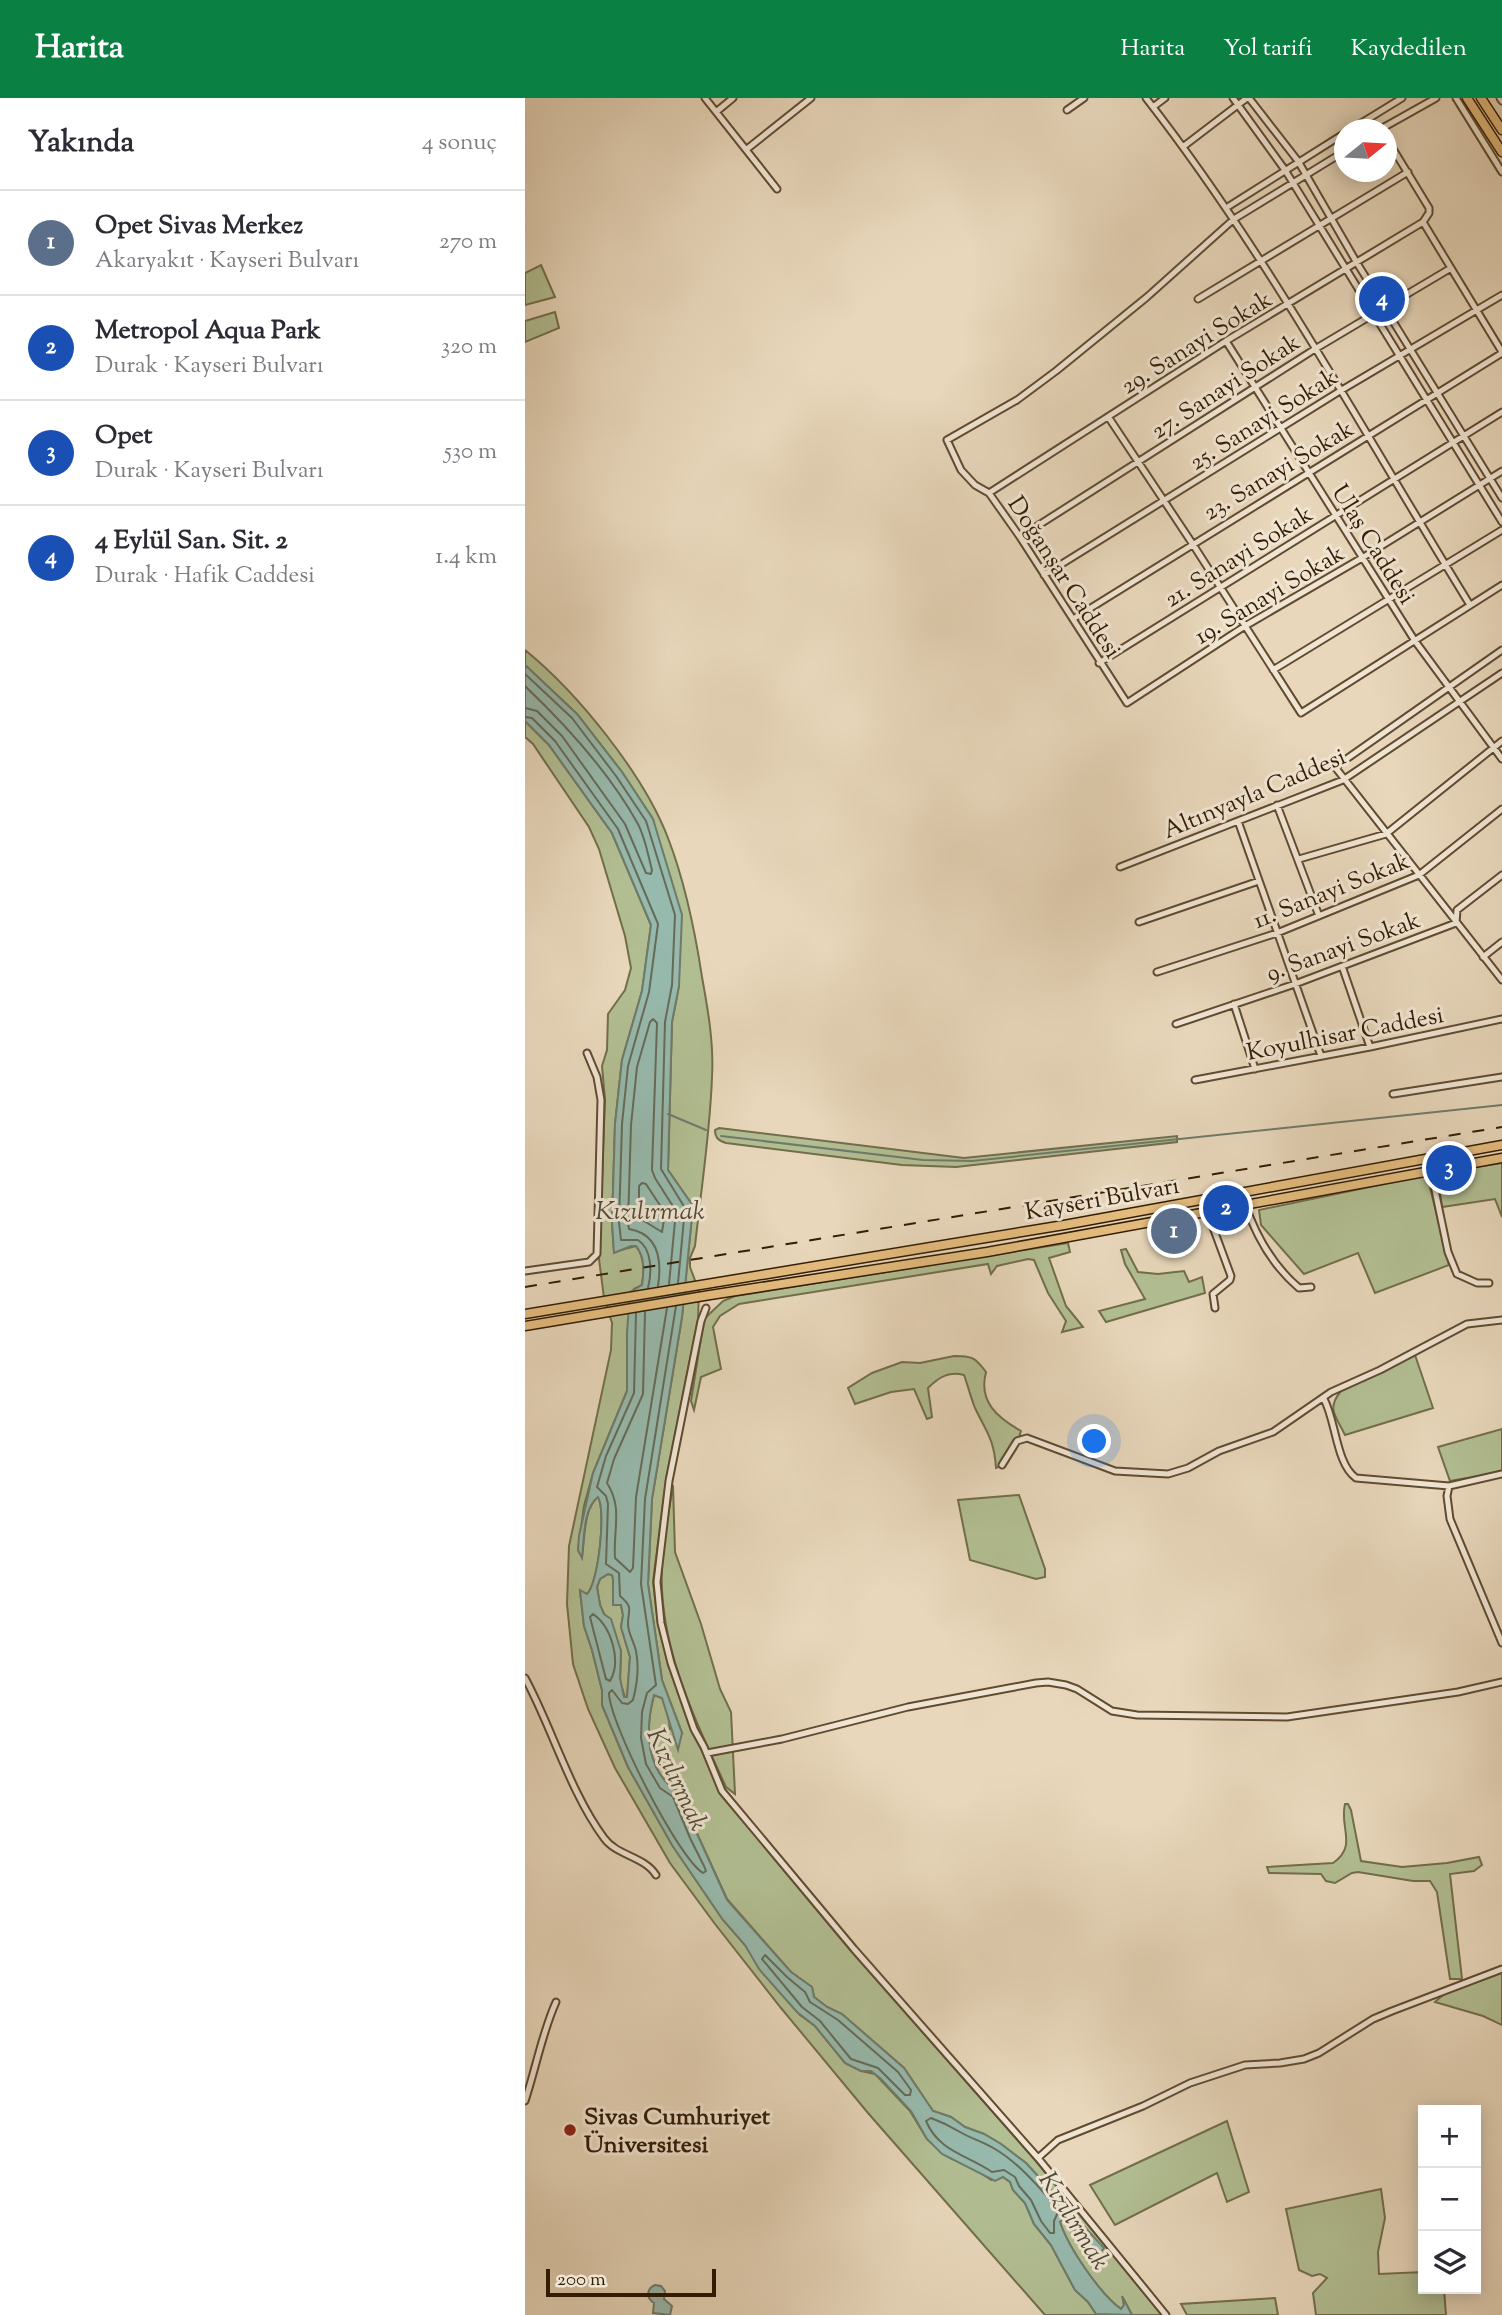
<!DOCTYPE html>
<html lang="tr">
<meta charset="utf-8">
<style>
body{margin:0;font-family:"Sorts Mill Goudy",serif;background:#f2f2f3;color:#2b2b33}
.controls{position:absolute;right:21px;bottom:21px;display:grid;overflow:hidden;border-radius:0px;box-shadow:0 4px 18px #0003}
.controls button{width:63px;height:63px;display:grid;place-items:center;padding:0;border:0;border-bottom:2px solid #e1e1e2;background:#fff;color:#2b2b33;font:35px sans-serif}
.compass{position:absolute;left:809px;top:21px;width:63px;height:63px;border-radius:50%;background:#fff;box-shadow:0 4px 18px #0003;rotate:72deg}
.scale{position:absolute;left:21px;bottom:18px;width:170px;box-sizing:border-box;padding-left:7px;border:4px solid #331c03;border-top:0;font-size:19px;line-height:24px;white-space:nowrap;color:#331c03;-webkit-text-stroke:5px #f0e5d3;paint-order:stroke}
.you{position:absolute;left:570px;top:1344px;width:24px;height:24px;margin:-18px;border:5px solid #fff;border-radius:50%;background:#1a73e8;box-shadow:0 0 0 10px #1a73e833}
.badge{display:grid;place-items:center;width:46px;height:46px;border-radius:50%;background:#0b8043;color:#fff;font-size:23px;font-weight:700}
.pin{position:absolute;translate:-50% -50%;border:4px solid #fff;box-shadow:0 2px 7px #0006}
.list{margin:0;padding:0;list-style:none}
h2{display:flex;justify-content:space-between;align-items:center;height:91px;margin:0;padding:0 28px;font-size:30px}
h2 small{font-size:23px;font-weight:400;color:#7c7c81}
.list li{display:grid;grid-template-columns:46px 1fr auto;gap:21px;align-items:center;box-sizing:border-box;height:105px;padding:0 28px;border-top:2px solid #e1e1e2}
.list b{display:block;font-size:26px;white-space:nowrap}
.list p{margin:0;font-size:23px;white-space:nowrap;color:#7c7c81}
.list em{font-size:23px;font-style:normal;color:#7c7c81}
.icon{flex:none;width:38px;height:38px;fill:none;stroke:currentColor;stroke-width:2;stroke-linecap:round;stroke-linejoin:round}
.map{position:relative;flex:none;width:977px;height:2217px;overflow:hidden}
header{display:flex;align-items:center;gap:42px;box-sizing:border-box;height:98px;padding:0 35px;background:#0b8043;color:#fff}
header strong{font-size:33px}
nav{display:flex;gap:38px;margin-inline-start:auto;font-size:24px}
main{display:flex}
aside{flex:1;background:#fff}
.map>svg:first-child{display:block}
</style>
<header>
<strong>Harita</strong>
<nav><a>Harita</a><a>Yol tarifi</a><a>Kaydedilen</a></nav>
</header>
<main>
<aside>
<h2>Yakında<small>4 sonuç</small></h2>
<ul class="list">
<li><span class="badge" style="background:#5c6f8a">1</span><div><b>Opet Sivas Merkez</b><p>Akaryakıt · Kayseri Bulvarı</p></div><em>270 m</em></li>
<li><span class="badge" style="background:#1a4fb4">2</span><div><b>Metropol Aqua Park</b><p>Durak · Kayseri Bulvarı</p></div><em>320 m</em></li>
<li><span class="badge" style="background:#1a4fb4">3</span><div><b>Opet</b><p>Durak · Kayseri Bulvarı</p></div><em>530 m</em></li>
<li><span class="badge" style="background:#1a4fb4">4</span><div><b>4 Eylül San. Sit. 2</b><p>Durak · Hafik Caddesi</p></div><em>1.4 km</em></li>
</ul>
</aside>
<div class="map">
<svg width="977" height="2217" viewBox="0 0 977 2217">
<rect width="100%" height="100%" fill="#e8d7bb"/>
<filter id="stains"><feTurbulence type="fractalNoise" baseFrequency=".00286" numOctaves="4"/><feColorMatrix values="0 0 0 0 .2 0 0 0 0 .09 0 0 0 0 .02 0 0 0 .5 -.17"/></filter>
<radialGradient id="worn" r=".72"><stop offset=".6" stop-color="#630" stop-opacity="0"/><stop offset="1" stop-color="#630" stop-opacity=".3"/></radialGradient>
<path fill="#b2bf93" stroke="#726e4b" stroke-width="2" d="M16 167 30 199 0 207V175Z
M30 214 34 230 0 244V223Z
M0 552C53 595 119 677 143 740 160 784 170 833 177 879 183 912 189 946 187 979 185 1036 176 1092 170 1148L165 1160V1169L174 1193 173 1222 141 1382 128 1484 133 1525 143 1566 166 1632 176 1651 195 1695 326 1853 510 2062 637 2217H607L598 2200 599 2207 596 2211C575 2196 543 2149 535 2124L538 2121 541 2123 573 2156 578 2150 501 2065 476 2046 459 2036 440 2029 426 2019 408 2013 379 1970 317 1916 302 1909 289 1899 287 1889 266 1874 202 1801 153 1694C120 1673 120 1631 129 1597L137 1600 143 1616 145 1631 157 1635 137 1582 123 1486 127 1401 157 1219 168 1108 143 1072 147 924 154 888 128 721 97 674 52 616 0 567Z
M0 623 24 647 87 735 126 827 117 893 97 962 90 1026 87 1125 89 1154 111 1148C120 1159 119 1174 117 1187L109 1191 102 1235V1293L68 1375 59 1408 53 1452 57 1459C60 1441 58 1411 73 1399 81 1411 74 1484 62 1496L55 1493 59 1528 67 1552 77 1592V1607L103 1669 147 1747 198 1822 220 1847 237 1874 275 1917 290 1928 320 1965 336 1973 350 1976 385 2013 402 2041 425 2060 450 2071 466 2082 478 2079 485 2084 488 2092 500 2105 509 2126 526 2147 550 2192 563 2204 572 2217H520L343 2015 256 1910 190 1826 145 1765 90 1670 63 1611 48 1566 42 1506 44 1448 86 1252 87 1225 79 1200 74 1161 80 1001 77 968 82 952 83 916 100 892 106 870 100 838 74 751 64 729 8 646 0 639Z
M194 1030 439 1060 652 1038V1044L431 1069 377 1067 201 1045C194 1043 190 1040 190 1032Z
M977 1065V1119L970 1101 917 1109 912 1075Z
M902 1077 924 1167 850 1195 833 1155 779 1176 736 1127 734 1112Z
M543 1145 545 1154 524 1160 541 1208 558 1229 537 1234 541 1223 523 1195 509 1162 503 1161 472 1168 466 1176 463 1166 214 1206 195 1218 188 1229 196 1271 176 1279 169 1312 166 1303 179 1221 198 1203 210 1198Z
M601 1151 613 1174 633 1176 659 1173 664 1184 677 1179 680 1195 581 1224 574 1213 620 1201 600 1166 596 1152Z
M890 1257 908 1310 820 1337C811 1318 801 1311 816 1293Z
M429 1258C447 1258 450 1259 461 1274 453 1304 473 1320 496 1333 491 1348 488 1365 471 1370 469 1341 462 1335 450 1310 446 1300 443 1288 439 1277 424 1273 414 1279 403 1290L407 1319 402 1321 389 1291 366 1294 330 1306 323 1290 347 1275 377 1264 395 1265Z
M977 1331V1374L925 1383 913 1349Z
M148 1387 150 1454 176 1526 195 1591 206 1614 210 1696 201 1689C169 1619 133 1547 137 1468 138 1441 144 1414 148 1387Z
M494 1397 520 1471V1479L511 1481 445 1462 433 1402Z
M83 1476 87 1477 88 1481V1507H96L98 1517 96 1529 105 1559 102 1599H100L95 1584 96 1553 75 1507 72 1489 75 1481Z
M820 1706H823L826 1712 836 1763 877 1769 922 1765 954 1759 957 1767 949 1773 925 1776 937 1881H925L912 1794 905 1783H888L833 1774 827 1775 810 1785 801 1783 796 1776 744 1775 742 1769 808 1765C833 1748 814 1729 820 1706Z
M977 1875V1927L958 1918 910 1904 919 1896Z
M702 2023 724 2094 702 2104 692 2075 590 2127 565 2087Z
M856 2091 860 2120 853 2154 854 2176 898 2174V2191H919L921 2217H791L788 2195 802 2180 795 2176 787 2178 774 2172 761 2111Z
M750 2200 753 2217H662L656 2206Z"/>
<path fill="#97baae" stroke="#6f7b6a" stroke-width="2" fill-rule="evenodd" d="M0 567 52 616 97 674 128 721 157 817 154 888 147 924 143 1072 168 1108 157 1219 127 1401 123 1486 137 1582 157 1635 153 1652 137 1600 129 1597C120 1631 120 1673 153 1694L202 1802 266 1874 287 1889 289 1899 302 1909 317 1916 379 1970 408 2013 426 2019 440 2029 459 2036 476 2046 501 2065 579 2150 576 2154 577 2157 573 2156 541 2123 538 2121 535 2124C543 2149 575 2196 596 2211L599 2207 597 2198 607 2217 571 2216 563 2204 550 2192 526 2147 509 2126 500 2105 488 2092 485 2084 478 2079 470 2083 417 2056 402 2041 386 2013 356 1981 346 1973H336L320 1965 290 1928 272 1914 234 1871 220 1847 198 1822 147 1747 103 1669 77 1607V1592L67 1552 59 1528 55 1492 62 1496C74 1484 81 1411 73 1399 58 1410 59 1442 57 1460L53 1452 54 1438 68 1375 102 1293V1235L105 1194 117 1187C119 1174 120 1159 111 1148H106L89 1155 87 1125 90 1026 97 962 117 893 126 827 87 735 24 647 0 623ZM83 1476 87 1477 88 1481V1507H96L98 1517 96 1529 105 1559 102 1599H99L95 1580 96 1553 86 1521 79 1516 75 1507 72 1489 75 1481Z
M130 2187 136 2188 140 2193 139 2201 147 2208 145 2217 128 2215 129 2205C121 2200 121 2191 130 2187Z"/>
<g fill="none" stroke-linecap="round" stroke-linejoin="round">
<path stroke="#656b58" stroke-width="2" d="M0 576 47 620 91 678 121 723 150 817 147 887 140 924 136 1071 160 1110 153 1185
M0 588C42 628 84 674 113 726 120 739 123 757 127 772L126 776 121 775 100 726 37 638 12 613 0 610
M0 619 7 620 30 643 93 731 133 826 124 894 103 968 97 1026 94 1124 96 1142H113C127 1151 127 1174 123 1190
M117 1085 121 1086 140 1115 137 1134 114 1120V1088Z
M133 1188C137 1162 134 1136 104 1131L103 1125 106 1027 112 969 125 924 128 921 132 925 127 1072 130 1080 151 1113 144 1186
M120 1214 118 1296 89 1361 82 1385C98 1410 88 1431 90 1460L105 1474 108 1470 111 1399 142 1210
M111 1215 109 1295 81 1358 72 1389 81 1398 83 1406 81 1466 94 1475 95 1498C109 1510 103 1511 103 1526 103 1535 109 1544 111 1553 114 1568 112 1587 108 1602L103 1606 97 1605 87 1592 84 1595C84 1624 153 1760 178 1775L181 1773 179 1768 165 1740 148 1699 135 1690 121 1666 116 1640 117 1614 122 1595 131 1587 116 1486 120 1401 151 1208
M68 1516C86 1528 97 1563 85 1583L81 1581 65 1519Z
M240 1857 262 1879 280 1894 285 1904 313 1922 373 1974 386 1992 385 1997H380L353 1970 326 1961 295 1923 277 1909 237 1861Z
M406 2020C417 2024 425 2028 435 2034 447 2041 459 2044 470 2051 495 2066 515 2090 534 2112L529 2123V2135H525L516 2123 506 2102 494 2088 490 2079 479 2072 467 2074C443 2057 414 2054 401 2023Z"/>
<path stroke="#6f7b6a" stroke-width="2" d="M143 1016 181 1032
M196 1038 398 1062 447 1063 977 1007"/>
<defs>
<path id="minor" d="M180 0 252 91
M621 0C744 158 840 337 945 507
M708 0 760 72 977 424
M724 0 773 63 832 165 977 400
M931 0 977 74
M975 0 977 3
M628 9 640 0
M542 12 559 0
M191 14 208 0
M825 32 877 0
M854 32 911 0
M862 41 904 110V115L898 124 977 254
M659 48 722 0
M222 51 286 0
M820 53 709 121 622 199 531 273 492 302 422 342 436 372 450 387 464 395 495 439 602 605 720 528 837 460 977 373
M701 110 820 35
M673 201 883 74
M701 243 890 543 977 661
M584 320 667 445 776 615 977 487
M464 395 701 243 898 124
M495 439 790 251 926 170
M519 477 815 293 977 197
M548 521 977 255
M977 552 810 669 977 882
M574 565 977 314
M748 572 977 432
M752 707 794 818
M713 723 796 958
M774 761 861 736 977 643
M595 769 818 682 977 575
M614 824 734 783
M958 859 977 844
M817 868 845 949
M632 874 752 835 894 777 977 711
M709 906 730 971
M651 926 770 886 931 825 932 812 977 777
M670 982 845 949 977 921
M868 996 977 979
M906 1073 923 1154 932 1176 952 1185H964
M720 1106C731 1138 748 1168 774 1190L786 1189
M682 1113 706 1178 705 1182 688 1196 690 1210
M0 1173 64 1164 72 1156 76 1002 72 979 62 955
M181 1210 176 1223 144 1383 132 1484 136 1525 146 1565 169 1631 179 1649 197 1693 329 1851 513 2060 641 2217
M799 1301C811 1323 811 1366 831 1380L924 1388 977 1376
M477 1367 492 1343 502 1340 590 1373 643 1376 663 1370 694 1353 748 1334 806 1294 855 1272 942 1226 977 1222
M924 1388 922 1398 925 1421 977 1545
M0 1580C27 1630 45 1694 79 1740 92 1758 119 1758 131 1777
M182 1655 257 1641 383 1609 511 1585 523 1584 541 1587 552 1591 587 1613 612 1617 762 1619 933 1594 977 1584
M0 2003C11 1970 17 1935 31 1904
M513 2060 533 2042 618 2008 665 1985 720 1967 755 1965 779 1961 794 1955 848 1921 867 1913 977 1871"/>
<path id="highway" d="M942 0 977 54
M956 0 977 32
M0 1216 539 1127 977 1047
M0 1228 185 1197 462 1154 977 1060"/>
</defs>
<use href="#minor" stroke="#604b31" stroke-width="9"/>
<use href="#highway" stroke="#331c03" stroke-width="11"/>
<use href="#minor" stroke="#f0e5d3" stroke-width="5"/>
<use href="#highway" stroke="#e4bc7e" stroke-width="8"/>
<path stroke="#331c03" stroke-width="2" stroke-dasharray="12 12" stroke-linecap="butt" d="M0 1189 977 1029"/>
</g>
<circle fill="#8f2418" stroke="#f0e5d3" stroke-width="2.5" cx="45" cy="2032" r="7"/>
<g text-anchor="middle" stroke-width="6" stroke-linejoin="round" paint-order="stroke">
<g font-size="24" fill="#331c03" stroke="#f0e5d3">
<text transform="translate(671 244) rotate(-32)" y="8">29. Sanayi Sokak</text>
<text transform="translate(700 288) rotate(-33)" y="8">27. Sanayi Sokak</text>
<text transform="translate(738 321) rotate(-32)" y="8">25. Sanayi Sokak</text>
<text transform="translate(753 372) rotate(-31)" y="8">23. Sanayi Sokak</text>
<text transform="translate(849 446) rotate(58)" y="8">Ulaş Caddesi</text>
<text transform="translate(713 458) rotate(-32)" y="8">21. Sanayi Sokak</text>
<text transform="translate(540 479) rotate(57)" y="8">Doğanşar Caddesi</text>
<text transform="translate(744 496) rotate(-31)" y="8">19. Sanayi Sokak</text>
<text transform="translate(729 695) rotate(-23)" y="8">Altınyayla Caddesi</text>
<text transform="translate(806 792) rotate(-22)" y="8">11. Sanayi Sokak</text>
<text transform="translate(818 848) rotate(-20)" y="8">9. Sanayi Sokak</text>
<text transform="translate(820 935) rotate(-11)" y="8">Koyulhisar Caddesi</text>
<text transform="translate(577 1100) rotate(-10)" y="8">Kayseri Bulvarı</text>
</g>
<g font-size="24" font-weight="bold" fill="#331c03" stroke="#f0e5d3" text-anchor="start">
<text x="59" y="2026">Sivas Cumhuriyet<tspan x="59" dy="28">Üniversitesi</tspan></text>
</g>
<g font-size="26" font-style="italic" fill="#514b36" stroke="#f0e5d3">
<text x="125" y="1121">Kızılırmak</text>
<text transform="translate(153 1681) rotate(65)" y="9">Kızılırmak</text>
<text transform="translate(550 2122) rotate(58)" y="9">Kızılırmak</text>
</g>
</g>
<rect width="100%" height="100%" filter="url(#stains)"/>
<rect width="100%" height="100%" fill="url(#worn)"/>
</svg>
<div class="controls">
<button>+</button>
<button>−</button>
<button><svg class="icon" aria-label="layers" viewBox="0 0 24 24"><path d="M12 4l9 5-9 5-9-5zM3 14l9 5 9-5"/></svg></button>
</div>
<svg class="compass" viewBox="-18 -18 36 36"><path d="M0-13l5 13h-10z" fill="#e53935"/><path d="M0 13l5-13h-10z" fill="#7c7c81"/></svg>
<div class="scale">200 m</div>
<div class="you"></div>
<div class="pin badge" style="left:649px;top:1133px;background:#5c6f8a">1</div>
<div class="pin badge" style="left:701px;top:1110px;background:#1a4fb4">2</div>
<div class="pin badge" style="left:924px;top:1070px;background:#1a4fb4">3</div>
<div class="pin badge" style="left:857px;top:201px;background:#1a4fb4">4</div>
</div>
</main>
